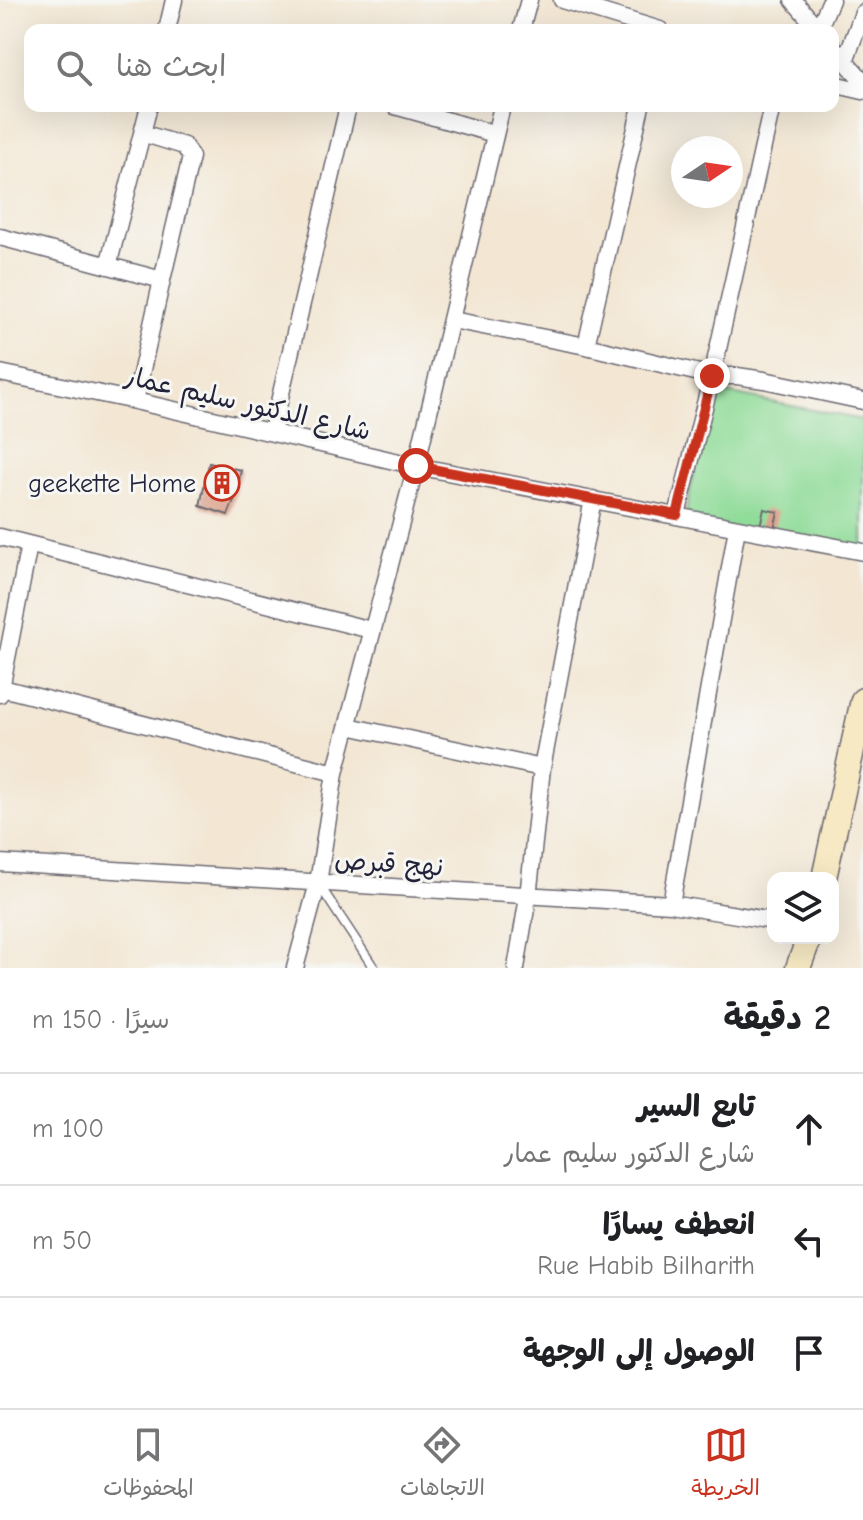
<!DOCTYPE html>
<html lang="ar">
<meta charset="utf-8">
<style>
body{margin:0;font-family:"Comic Neue","Playpen Sans Arabic",sans-serif;background:#f2f2f2;color:#202124;direction:rtl}
.controls{position:absolute;right:24px;bottom:24px;display:grid;overflow:hidden;border-radius:16px;box-shadow:0 8px 32px #0002}
.controls button{width:72px;height:72px;display:grid;place-items:center;padding:0;border:0;border-bottom:2px solid #e0e0e0;background:#fff;color:#202124;font:40px sans-serif}
.compass{position:absolute;left:671px;top:136px;width:72px;height:72px;border-radius:50%;background:#fff;box-shadow:0 8px 32px #0002;rotate:77deg}
.stop{position:absolute;width:24px;height:24px;margin:-18px;border:6px solid #c8321e;border-radius:50%;background:#fff}
.stop.end{background:#c8321e;border-color:#fff;box-shadow:0 2px 8px #0008}
.list{margin:0;padding:0;list-style:none}
h2{display:flex;justify-content:space-between;align-items:center;height:104px;margin:0;padding:0 32px;font-size:34px}
h2 small{font-size:26px;font-weight:400;color:#757577}
.list li{display:grid;grid-template-columns:52px 1fr auto;gap:24px;align-items:center;box-sizing:border-box;height:112px;padding:0 32px;border-top:2px solid #e0e0e0}
.list b{display:block;font-size:30px;white-space:nowrap}
.list p{margin:0;font-size:26px;white-space:nowrap;color:#757577}
.list em{font-size:26px;font-style:normal;color:#757577}
.icon{flex:none;width:44px;height:44px;fill:none;stroke:currentColor;stroke-width:2;stroke-linecap:round;stroke-linejoin:round}
.map{position:relative;flex:none;width:863px;height:968px;overflow:hidden;direction:ltr}
.search{position:absolute;background:#fff;box-shadow:0 8px 32px #0002;left:24px;right:24px;top:24px;height:88px;display:flex;align-items:center;gap:20px;box-sizing:border-box;padding:0 28px;border-radius:16px;color:#757577;font-size:30px}
.sheet{height:440px;background:#fff}
nav{display:flex;justify-content:space-around;align-items:center;box-sizing:border-box;height:112px;border-top:2px solid #e0e0e0;background:#fff;font-size:22px;color:#757577}
nav a{display:grid;justify-items:center;gap:4px}
nav .on{color:#c8321e}
.map>svg:first-child{display:block}
</style>
<div class="map">
<svg width="863" height="968" viewBox="0 0 863 968">
<rect width="100%" height="100%" fill="#f6f6f2"/>
<filter id="ink" filterUnits="userSpaceOnUse"><feTurbulence type="fractalNoise" baseFrequency=".0125" numOctaves="2"/><feDisplacementMap in="SourceGraphic" scale="16" xChannelSelector="R" yChannelSelector="G"/><feConvolveMatrix kernelMatrix="1 2 1 2 8 2 1 2 1" color-interpolation-filters="sRGB"/></filter>
<filter id="wash" filterUnits="userSpaceOnUse"><feTurbulence type="fractalNoise" baseFrequency=".006" numOctaves="4" result="noise"/><feDisplacementMap in="SourceGraphic" scale="32" xChannelSelector="R" yChannelSelector="G"/><feGaussianBlur stdDeviation="1.8" result="paint"/><feColorMatrix in="noise" values="0 0 0 0 0 0 0 0 0 0 0 0 0 0 0 0 0 1.4 0 .05"/><feComposite in="paint" operator="in"/></filter>
<g filter="url(#wash)">
<rect width="100%" height="100%" fill="#f3e7d4"/>
<path fill="#90dc99" stroke="#597f6a" stroke-width="2" d="M711 390 863 420V549L842 554 699 527 686 511Z"/>
<g id="blocks">
<path fill="#d79880" d="M209 463 241 470 236 495 228 515 200 506Z
M764 509 778 512 774 529 760 526Z"/>
</g>
</g>
<g filter="url(#ink)">
<use href="#blocks" fill-opacity="0" stroke="#6b6771" stroke-width="2"/>
<g fill="none" stroke-linecap="round" stroke-linejoin="round">
<defs>
<path id="lane" d="M318 883 374 968"/>
<path id="street" d="M562 0 660 30
M793 0 819 30
M167 30 174 0
M521 30 529 0
M818 30 831 0
M833 47 863 81
M845 61 863 13
M833 84 863 91
M395 106 495 134
M142 133 184 146 191 157 162 280
M0 237 162 280 135 401
M108 266 149 106
M452 320 586 346 712 376H737L764 380 863 401
M586 346 641 106
M0 373 135 401 416 466 863 552
M272 432 348 106
M677 515 712 376 772 106
M0 537 371 630
M2 688 335 773
M0 694 29 545
M348 726 542 768
M0 863 671 904 773 921
M671 904 737 528
M295 968 318 883 335 773 416 466 502 106
M516 968 528 897 542 768 593 499"/>
<path id="secondary" d="M824 878 863 700
M798 968 809 938"/>
</defs>
<use href="#lane" stroke="#6b6771" stroke-width="11"/>
<use href="#street" stroke="#6b6771" stroke-width="19"/>
<use href="#secondary" stroke="#6b6771" stroke-width="27"/>
<use href="#lane" stroke="#fff" stroke-width="8"/>
<use href="#street" stroke="#fff" stroke-width="16"/>
<use href="#secondary" stroke="#f6e9c3" stroke-width="24"/>
</g>
</g>
<g fill="none" stroke-linecap="round" stroke-linejoin="round" filter="url(#ink)">
<path stroke="#c8321e" stroke-width="10" d="M416 466 677 515 712 376"/>
</g>
<defs>
<symbol id="building-ring" viewBox="-11 -11 22 22"><circle r="9.5" fill="#f6f6f2" stroke="#c8321e" stroke-width="1.5"/><path d="M-4-6H4V6H1V3H-1V6H-4ZM-2.5-4.3h1.7v1.8h-1.7ZM.8-4.3h1.7v1.8H.8ZM-2.5-1h1.7V.8h-1.7ZM.8-1h1.7V.8H.8Z" fill="#c8321e"/></symbol>
</defs>
<g fill-rule="evenodd">
<use href="#building-ring" x="202" y="463" width="40" height="40"/>
</g>
<g text-anchor="middle" stroke-width="6" stroke-linejoin="round" paint-order="stroke">
<g font-size="26" fill="#22223b" stroke="#f6f6f2">
<text transform="translate(248 403) rotate(13)" y="9">شارع الدكتور سليم عمار</text>
<text transform="translate(389 863) rotate(4)" y="9">نهج قبرص</text>
</g>
<g font-size="26" fill="#22223b" stroke="#f6f6f2" text-anchor="end">
<text x="196" y="492">geekette Home</text>
</g>
</g>
</svg>
<div class="controls">
<button><svg class="icon" aria-label="layers" viewBox="0 0 24 24"><path d="M12 4l9 5-9 5-9-5zM3 14l9 5 9-5"/></svg></button>
</div>
<svg class="compass" viewBox="-18 -18 36 36"><path d="M0-13l5 13h-10z" fill="#e53935"/><path d="M0 13l5-13h-10z" fill="#757577"/></svg>
<div class="stop" style="left:416px;top:466px"></div>
<div class="stop end" style="left:712px;top:376px"></div>
<div class="search"><svg class="icon" aria-label="search" viewBox="0 0 24 24"><circle cx="10" cy="10" r="6"/><path d="M15 15l6 6"/></svg>ابحث هنا</div>
</div>
<section class="sheet">
<h2>2 دقيقة<small>سيرًا · 150 m</small></h2>
<ul class="list">
<li><svg class="icon" aria-label="ahead" viewBox="0 0 24 24"><path d="M12 20V5M6 11l6-6 6 6"/></svg><div><b>تابع السير</b><p>شارع الدكتور سليم عمار</p></div><em>100 m</em></li>
<li><svg class="icon" aria-label="left" viewBox="0 0 24 24"><path d="M17 20v-9H6M10 6l-5 5 5 5"/></svg><div><b>انعطف يسارًا</b><p>Rue Habib Bilharith</p></div><em>50 m</em></li>
<li><svg class="icon" aria-label="arrive" viewBox="0 0 24 24"><path d="M6 21V4h12l-3 4 3 4H6"/></svg><div><b>الوصول إلى الوجهة</b></div></li>
</ul>
</section>
<nav>
<a class="on"><svg class="icon" aria-label="map" viewBox="0 0 24 24"><path d="M3 6l6-2 6 2 6-2v14l-6 2-6-2-6 2zM9 4v14M15 6v14"/></svg>الخريطة</a>
<a><svg class="icon" aria-label="directions" viewBox="0 0 24 24"><path d="M12 3l9 9-9 9-9-9zM9 14v-3h6M13 9l2 2-2 2"/></svg>الاتجاهات</a>
<a><svg class="icon" aria-label="saved" viewBox="0 0 24 24"><path d="M7 4h10v16l-5-4-5 4z"/></svg>المحفوظات</a>
</nav>
